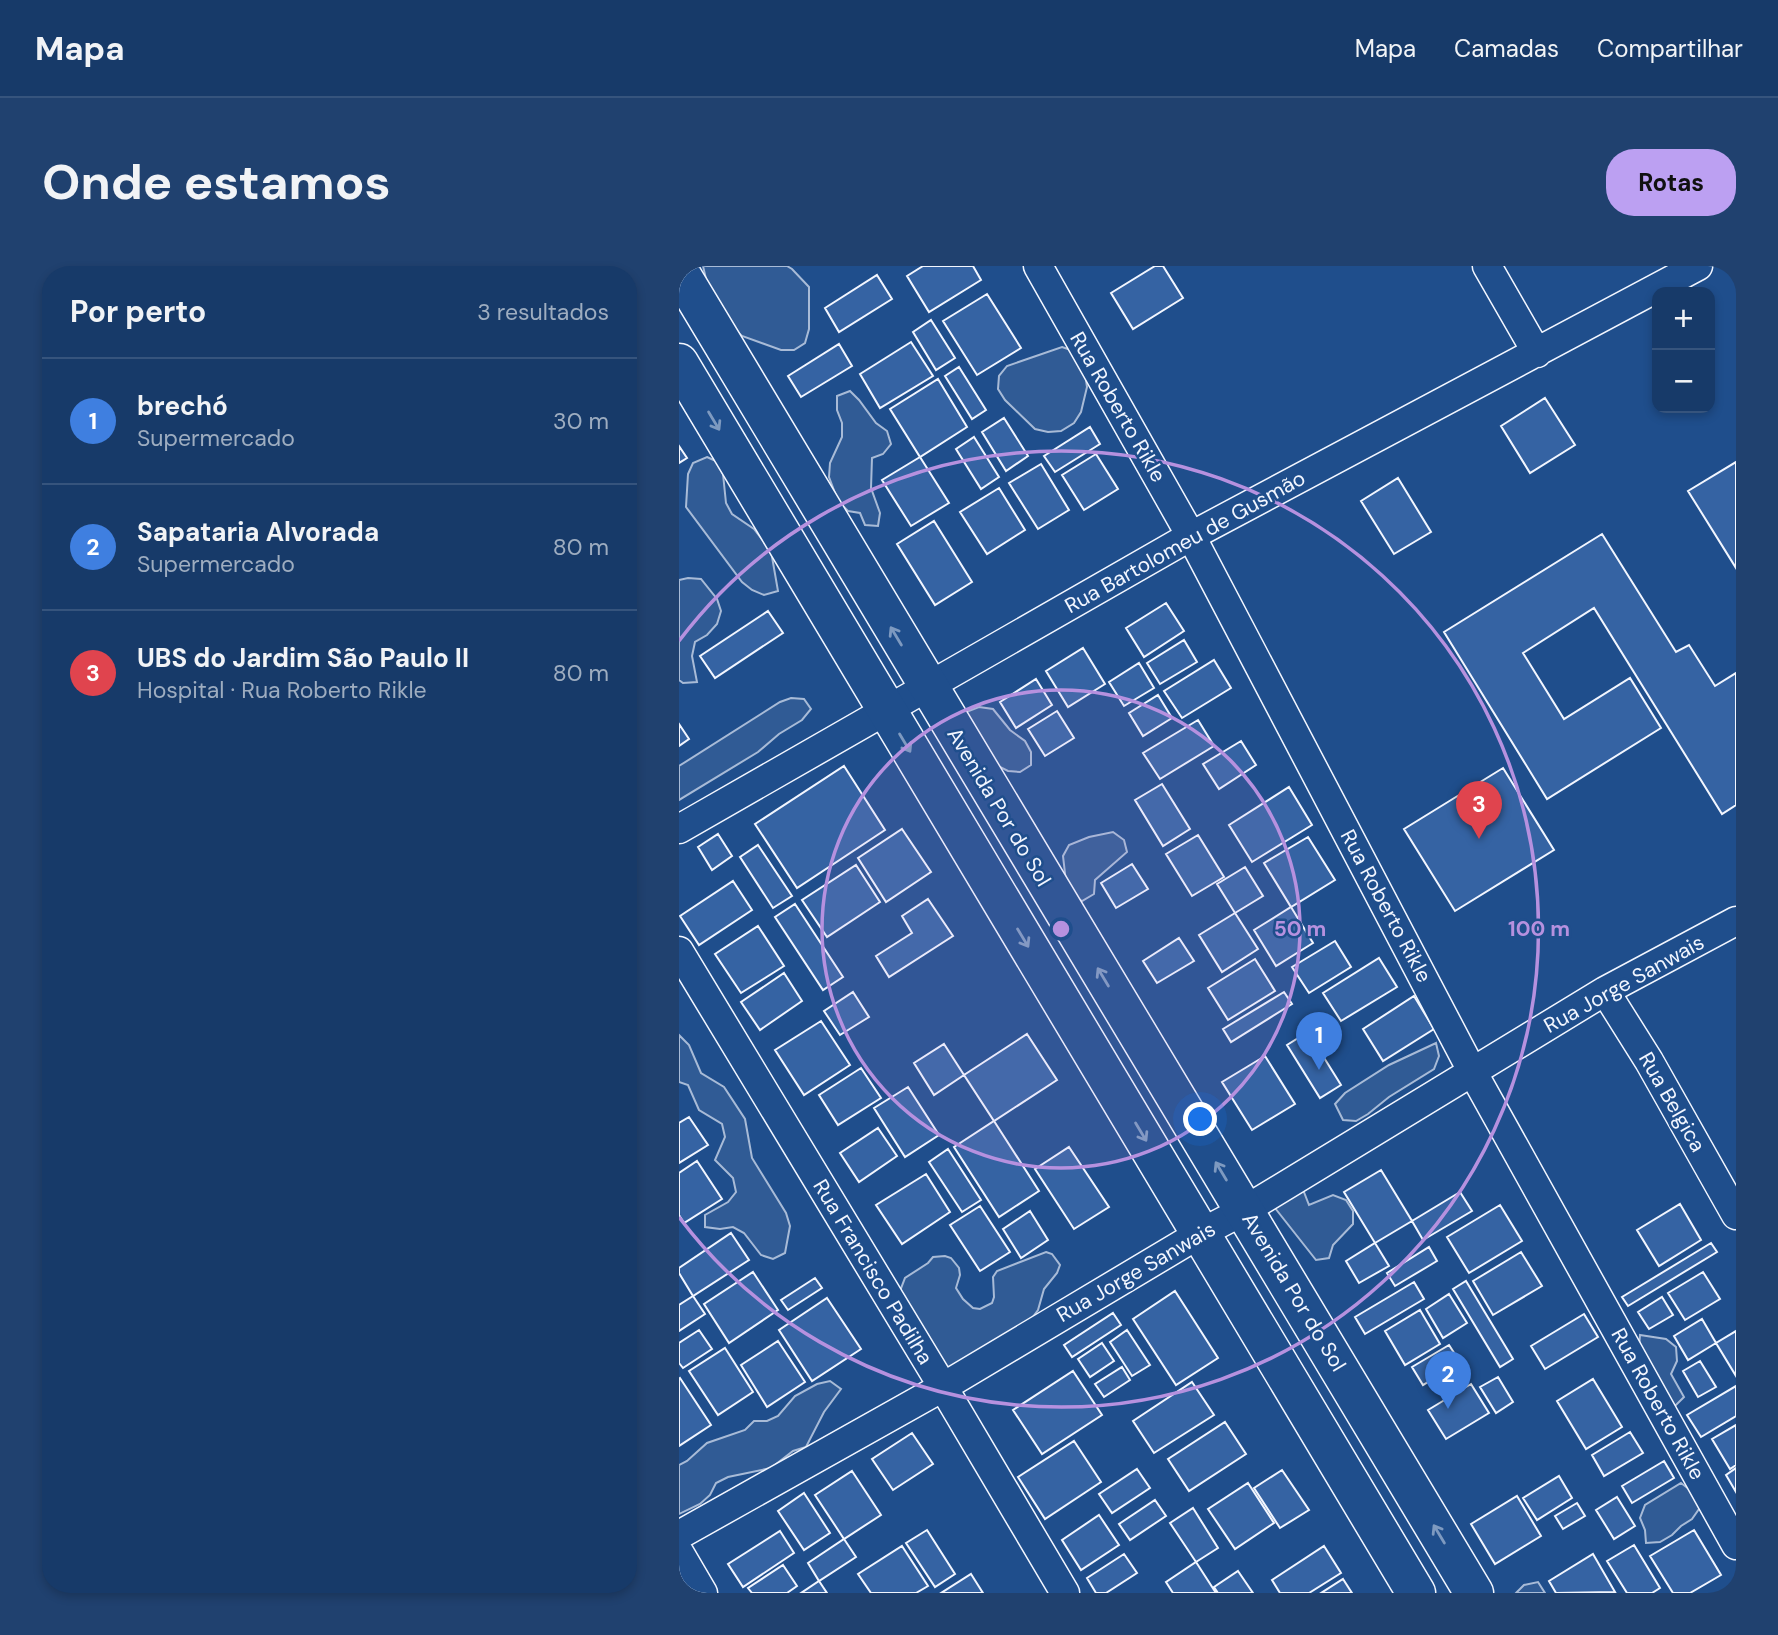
<!DOCTYPE html>
<html lang="pt">
<meta charset="utf-8">
<style>
body{margin:0;font-family:"DM Sans",sans-serif;background:#20416f;color:#f1f3f6}
.controls{position:absolute;right:21px;top:21px;display:grid;overflow:hidden;border-radius:14px;box-shadow:0 4px 10px #0003}
.controls button{width:63px;height:63px;display:grid;place-items:center;padding:0;border:0;border-bottom:2px solid #36547d;background:#173a69;color:#f1f3f6;font:35px sans-serif}
.you{position:absolute;left:522px;top:854px;width:24px;height:24px;margin:-18px;border:5px solid #fff;border-radius:50%;background:#1a73e8;box-shadow:0 0 0 10px #1a73e833}
.badge{display:grid;place-items:center;width:46px;height:46px;border-radius:50%;background:#bca0f2;color:#fff;font-size:23px;font-weight:700}
.pin{position:absolute;translate:-50% -58px;filter:drop-shadow(0 2px 4px #0008)}
.pin::after{content:'';position:absolute;top:37px;width:24px;height:21px;background:inherit;clip-path:polygon(0 0,100% 0,50% 100%)}
.list{margin:0;padding:0;list-style:none}
h2{display:flex;justify-content:space-between;align-items:center;height:91px;margin:0;padding:0 28px;font-size:30px}
h2 small{font-size:23px;font-weight:400;color:#9eadc0}
.list li{display:grid;grid-template-columns:46px 1fr auto;gap:21px;align-items:center;box-sizing:border-box;height:126px;padding:0 28px;border-top:2px solid #36547d}
.list b{display:block;font-size:26px;white-space:nowrap}
.list p{margin:0;font-size:23px;white-space:nowrap;color:#9eadc0}
.list em{font-size:23px;font-style:normal;color:#9eadc0}
.map{position:relative;flex:none;width:1057px;height:1327px;overflow:hidden;border-radius:28px}
header{display:flex;align-items:center;gap:42px;box-sizing:border-box;height:98px;padding:0 35px;background:#173a69;border-bottom:2px solid #36547d}
header strong{font-size:33px}
nav{display:flex;gap:38px;margin-inline-start:auto;font-size:24px}
.intro{display:flex;align-items:center;justify-content:space-between;box-sizing:border-box;height:168px;padding:0 42px}
h1{margin:0;font-size:49px}
.button{padding:18px 32px;border-radius:28px;background:#bca0f2;color:#111;font-size:24px;font-weight:700}
main{display:flex;gap:42px;padding:0 42px}
aside{flex:1;background:#173a69;border-radius:28px;box-shadow:0 4px 10px #0003}
.map>svg:first-child{display:block}
</style>
<header>
<strong>Mapa</strong>
<nav><a>Mapa</a><a>Camadas</a><a>Compartilhar</a></nav>
</header>
<div class="intro"><h1>Onde estamos</h1><a class="button">Rotas</a></div>
<main>
<aside>
<h2>Por perto<small>3 resultados</small></h2>
<ul class="list">
<li><span class="badge" style="background:#3f7fe0">1</span><div><b>brechó</b><p>Supermercado</p></div><em>30 m</em></li>
<li><span class="badge" style="background:#3f7fe0">2</span><div><b>Sapataria Alvorada</b><p>Supermercado</p></div><em>80 m</em></li>
<li><span class="badge" style="background:#e0444e">3</span><div><b>UBS do Jardim São Paulo II</b><p>Hospital · Rua Roberto Rikle</p></div><em>80 m</em></li>
</ul>
</aside>
<div class="map">
<svg width="1057" height="1327" viewBox="0 0 1057 1327">
<rect width="100%" height="100%" fill="#1f4e8c"/>
<path fill="#305b95" stroke="#a8bbd7" stroke-width="2" d="M24 0H108L113 3 130 21V63L126 77 115 84H102L63 70 53 61 27 13Z
M383 81 395 85 406 107 408 121 402 146 395 157 382 165 369 166 356 163 326 134 319 123 320 110 328 100Z
M171 125 180 134 197 157 208 165 212 178 204 188 193 192 192 222 201 247 199 260 186 259 181 247 169 245 159 235 150 211 151 197 163 171V157L158 144V130Z
M28 191 39 196 44 208 47 237 53 248 75 263 92 285 99 325 85 329 73 324 63 316 7 241 9 208 14 197Z
M9 312 22 313 38 333 42 345 38 358 28 369 16 376 13 390 18 416 4 417 0 414V314Z
M112 432 125 433 132 443 123 454 100 468 79 486 0 534V500L101 436Z
M300 441 314 443 331 464 346 475 352 486V499L341 506 329 505 317 499 287 446Z
M434 566 445 574 448 586 416 614 415 628 403 635 392 628 387 616 384 590 390 579 410 571Z
M0 769 10 779 22 807 45 821 66 853 73 892 107 947 111 960 106 987 94 993 82 989 65 967 54 961 41 963 26 961V949L49 936 57 926 54 912 36 894 46 871 43 858 20 844 9 819 0 816Z
M757 777 760 790 755 803 710 831 689 848 677 855 664 854 656 838 666 827 710 799Z
M623 921 630 939 654 929 667 934 674 945V958L654 979 650 992 637 994 596 942Z
M367 986 373 988 381 999 378 1007 365 1023 359 1044 350 1056 267 1107 218 1033 226 1012 249 997 254 991 266 990 272 992 280 1002 281 1009 277 1022 284 1033 294 1042 301 1043 313 1037 315 1031 314 1011 318 1005Z
M961 1069 987 1073 997 1081 998 1095 992 1108 1005 1131 995 1141 960 1082Z
M151 1115 162 1123 145 1146 127 1181 114 1185 92 1202 49 1211 37 1217 31 1229 21 1238 0 1248V1199L8 1195 28 1177 66 1164 75 1155H88L99 1150 116 1130 138 1118Z
M1002 1217 1019 1230 1020 1243 1013 1253 1002 1260 993 1269 981 1276 967 1277 966 1264 961 1252 966 1239Z
M859 1316 866 1327H837L845 1319Z"/>
<path fill="#3563a3" stroke="#f2f6ff" stroke-width="2" d="M244 0H294L302 14 250 46 228 10Z
M476 0H484L504 32 454 63 432 27Z
M198 9 213 33 160 66 146 42Z
M308 28 342 82 298 109 264 55Z
M252 54 276 92 257 104 234 66Z
M232 76 254 110 201 142 181 108Z
M160 78 173 100 122 131 109 110Z
M280 101 307 144 293 153 266 110Z
M259 113 288 161 241 191 211 143Z
M866 132 896 179 851 207 822 160Z
M325 152 349 190 327 205 303 166Z
M411 161 421 178 376 206 365 190Z
M295 171 320 211 302 223 277 183Z
M0 180 8 192 0 197Z
M417 188 439 223 405 244 383 209Z
M241 191 270 237 232 260 203 214Z
M1057 196V302L1009 225Z
M362 198 390 244 359 263 330 217Z
M719 212 752 266 715 288 682 235Z
M320 222 346 264 308 288 281 246Z
M255 255 293 316 256 339 218 278Z
M923 268 997 386 1010 379 1036 420 1057 407V539L1043 548 915 342 844 387 885 453 951 412 982 462 868 533 765 366Z
M487 337 505 365 465 391 447 362Z
M89 345 104 367 36 412 21 390Z
M505 374 518 396 481 418 468 397Z
M404 382 426 418 389 441 367 405Z
M535 394 552 422 503 452 485 425Z
M460 397 475 422 445 440 430 416Z
M357 413 373 439 337 462 321 436Z
M479 429 493 452 464 470 450 447Z
M378 445 395 472 366 490 349 463Z
M519 454 535 480 481 513 464 487Z
M0 458 10 473 0 480Z
M562 475 577 499 540 523 524 498Z
M165 500 206 564 118 622 76 558Z
M824 502 875 584 776 645 725 563Z
M483 518 511 563 484 580 456 534Z
M610 521 633 559 573 596 550 559Z
M223 563 252 606 207 636 179 592Z
M39 568 53 590 33 604 19 581Z
M519 569 545 611 513 630 487 588Z
M629 571 656 614 612 641 585 597Z
M79 579 113 630 94 642 61 591Z
M453 598 469 623 437 642 422 617Z
M177 599 201 636 148 671 123 634Z
M566 601 584 630 556 647 538 618Z
M54 615 73 644 20 679 1 650Z
M249 633 274 670 210 711 197 690 233 667 223 650Z
M116 638 164 711 144 724 96 651Z
M612 641 634 677 597 700 575 664Z
M556 647 579 683 543 706 520 669Z
M79 660 105 700 62 727 36 688Z
M500 672 515 695 478 717 464 695Z
M656 675 672 701 630 727 613 701Z
M700 692 718 721 662 755 644 727Z
M576 693 596 725 549 754 529 722Z
M105 707 123 735 81 764 62 736Z
M174 726 190 751 161 769 145 745Z
M605 726 613 738 552 776 544 763Z
M735 730 755 763 704 795 684 763Z
M142 755 171 799 125 829 96 784Z
M629 766 662 819 641 832 608 779Z
M348 768 378 814 315 855 285 809Z
M265 778 285 809 255 829 235 797Z
M586 790 616 838 573 864 543 816Z
M182 802 202 832 159 859 140 829Z
M229 821 260 869 226 891 195 842Z
M10 851 29 879 0 897V857Z
M315 855 360 925 320 951 275 881Z
M199 862 218 890 180 916 161 887Z
M390 881 430 941 395 963 356 903Z
M269 883 302 934 283 946 250 896Z
M18 895 43 933 5 957 0 949V907Z
M702 904 733 955 696 977 665 926Z
M247 908 271 946 223 978 197 939Z
M781 926 793 945 744 974 733 955Z
M1001 938 1022 974 980 1000 958 964Z
M821 939 843 975 790 1007 768 971Z
M301 940 331 986 301 1005 271 959Z
M351 945 369 974 342 992 324 963Z
M52 967 70 994 14 1030 0 1007V1002Z
M696 977 710 1000 680 1017 667 995Z
M1032 977 1038 986 949 1040 943 1031Z
M750 981 758 995 716 1020 708 1007Z
M842 986 863 1020 814 1049 794 1015Z
M74 1006 99 1044 50 1077 25 1038Z
M1024 1006 1041 1033 1006 1054 989 1027Z
M136 1012 143 1022 109 1044 102 1034Z
M787 1015 834 1093 821 1101 774 1023Z
M735 1016 745 1033 686 1068 676 1051Z
M496 1025 539 1092 497 1119 454 1053Z
M770 1028 788 1057 764 1072 747 1043Z
M14 1030 26 1048 0 1065V1039Z
M983 1031 994 1049 970 1063 959 1046Z
M148 1032 182 1083 133 1115 100 1064Z
M741 1044 761 1078 726 1099 706 1065Z
M434 1047 442 1059 393 1091 385 1079Z
M905 1048 919 1071 866 1103 852 1080Z
M1023 1053 1037 1077 1009 1094 995 1070Z
M20 1064 33 1083 4 1102 0 1097V1077Z
M448 1064 471 1099 453 1110 431 1076Z
M1057 1065V1110L1037 1077Z
M99 1075 126 1116 88 1141 62 1099Z
M423 1077 435 1095 411 1111 399 1093Z
M770 1079 781 1096 744 1119 733 1101Z
M46 1082 74 1126 39 1149 10 1105Z
M1021 1095 1037 1121 1019 1131 1004 1105Z
M443 1101 451 1114 425 1131 416 1118Z
M394 1105 423 1149 363 1188 334 1144Z
M819 1111 834 1136 817 1147 801 1121Z
M1 1112 32 1159 0 1180V1113Z
M914 1113 943 1161 907 1183 878 1135Z
M513 1116 535 1149 475 1187 454 1155Z
M792 1118 810 1147 767 1173 749 1144Z
M1057 1120V1150L1022 1171 1008 1149Z
M546 1156 567 1188 510 1225 489 1193Z
M1057 1159V1199L1051 1203 1033 1173Z
M951 1166 964 1187 925 1210 913 1189Z
M233 1167 254 1198 214 1224 193 1193Z
M395 1175 422 1216 366 1253 339 1211Z
M985 1195 995 1212 953 1237 943 1220Z
M1057 1202V1226L1047 1209Z
M458 1203 471 1222 433 1247 420 1228Z
M603 1204 630 1244 601 1262 575 1222Z
M173 1205 202 1249 165 1273 136 1229Z
M880 1210 893 1232 858 1254 844 1232Z
M569 1217 595 1257 556 1283 529 1243Z
M125 1227 151 1267 125 1284 99 1245Z
M838 1230 862 1270 816 1298 792 1258Z
M938 1231 956 1260 935 1273 917 1244Z
M476 1234 487 1250 451 1274 440 1258Z
M898 1237 906 1250 884 1263 876 1250Z
M514 1242 539 1282 517 1296 491 1257Z
M420 1249 440 1279 402 1304 383 1274Z
M248 1264 276 1308 256 1321 227 1277Z
M1015 1264 1042 1309 1011 1327H994L971 1290Z
M101 1265 115 1287 64 1321 49 1298Z
M165 1273 177 1291 140 1315 129 1297Z
M955 1279 981 1322 973 1327H948L928 1295Z
M223 1280 249 1320 237 1327H192L179 1308Z
M645 1280 662 1307 630 1327H601L593 1314Z
M445 1288 458 1307 427 1327H417L408 1312Z
M914 1288 936 1326 877 1327 870 1315Z
M517 1296 537 1327H494L487 1316Z
M104 1299 118 1320 108 1327H73L69 1322Z
M559 1305 574 1327H539L535 1321Z
M292 1308 304 1327H262Z
M664 1313 673 1327H642Z
M140 1315 148 1327H122Z"/>
<g fill="none" stroke-linecap="round" stroke-linejoin="round">
<defs>
<path id="street" d="M359 0 512 270 793 805 1057 1279
M808 0 858 87
M0 563 512 270 1019 0
M0 685 264 1121 386 1327
M926 725 970 795 1057 949
M0 1269 264 1121 522 967 566 944 926 725 1057 655
M0 1286 24 1327"/>
<path id="secondary" d="M0 5C263 447 531 886 795 1327
M0 97 737 1327"/>
</defs>
<use href="#street" stroke="#f2f6ff" stroke-width="31"/>
<use href="#secondary" stroke="#f2f6ff" stroke-width="41"/>
<use href="#street" stroke="#1f4e8c" stroke-width="28"/>
<use href="#secondary" stroke="#1f4e8c" stroke-width="38"/>
</g>
<defs><path id="oneway-shaft" d="M-6 0H5M1.5-3L5.5 0L1.5 3" fill="none" stroke-width="1.6" stroke-linecap="round" stroke-linejoin="round" transform="scale(1.75)"/></defs>
<g stroke="#7e9ac0">
<use href="#oneway-shaft" transform="translate(35 155) rotate(59)"/>
<use href="#oneway-shaft" transform="translate(217 370) rotate(-121)"/>
<use href="#oneway-shaft" transform="translate(226 477) rotate(59)"/>
<use href="#oneway-shaft" transform="translate(344 672) rotate(59)"/>
<use href="#oneway-shaft" transform="translate(424 711) rotate(-121)"/>
<use href="#oneway-shaft" transform="translate(462 866) rotate(59)"/>
<use href="#oneway-shaft" transform="translate(542 905) rotate(-121)"/>
<use href="#oneway-shaft" transform="translate(760 1268) rotate(-121)"/>
</g>
<circle cx="382" cy="663" r="239" fill="#b691df" fill-opacity=".12"/>
<g fill="none" stroke="#b691df" stroke-width="3.5">
<circle cx="382" cy="663" r="239"/>
<path d="M0 375A478 478 0 1 1 0 951"/>
</g>
<g text-anchor="middle" stroke-width="5" stroke-linejoin="round" paint-order="stroke">
<g font-size="21" fill="#f2f6ff" stroke="#1f4e8c">
<text transform="translate(439 141) rotate(60)" y="7">Rua Roberto Rikle</text>
<text transform="translate(506 276) rotate(-29)" y="7">Rua Bartolomeu de Gusmão</text>
<text transform="translate(320 541) rotate(59)" y="7">Avenida Por do Sol</text>
<text transform="translate(707 640) rotate(62)" y="7">Rua Roberto Rikle</text>
<text transform="translate(945 718) rotate(-29)" y="7">Rua Jorge Sanwais</text>
<text transform="translate(993 836) rotate(60)" y="7">Rua Belgica</text>
<text transform="translate(194 1006) rotate(59)" y="7">Rua Francisco Padilha</text>
<text transform="translate(457 1006) rotate(-30)" y="7">Rua Jorge Sanwais</text>
<text transform="translate(615 1026) rotate(59)" y="7">Avenida Por do Sol</text>
<text transform="translate(979 1138) rotate(61)" y="7">Rua Roberto Rikle</text>
</g>
</g>
<circle cx="382" cy="663" r="10" fill="#b691df" stroke="#1f4e8c" stroke-width="3.5"/>
<g font-size="21" text-anchor="middle" font-weight="bold" fill="#b691df" stroke="#1f4e8c" stroke-width="5" stroke-linejoin="round" paint-order="stroke">
<text x="621" y="670">50 m</text>
<text x="860" y="670">100 m</text>
</g>
</svg>
<div class="controls">
<button>+</button>
<button>−</button>
</div>
<div class="you"></div>
<div class="pin badge" style="left:640px;top:804px;background:#3f7fe0">1</div>
<div class="pin badge" style="left:769px;top:1143px;background:#3f7fe0">2</div>
<div class="pin badge" style="left:800px;top:573px;background:#e0444e">3</div>
</div>
</main>
